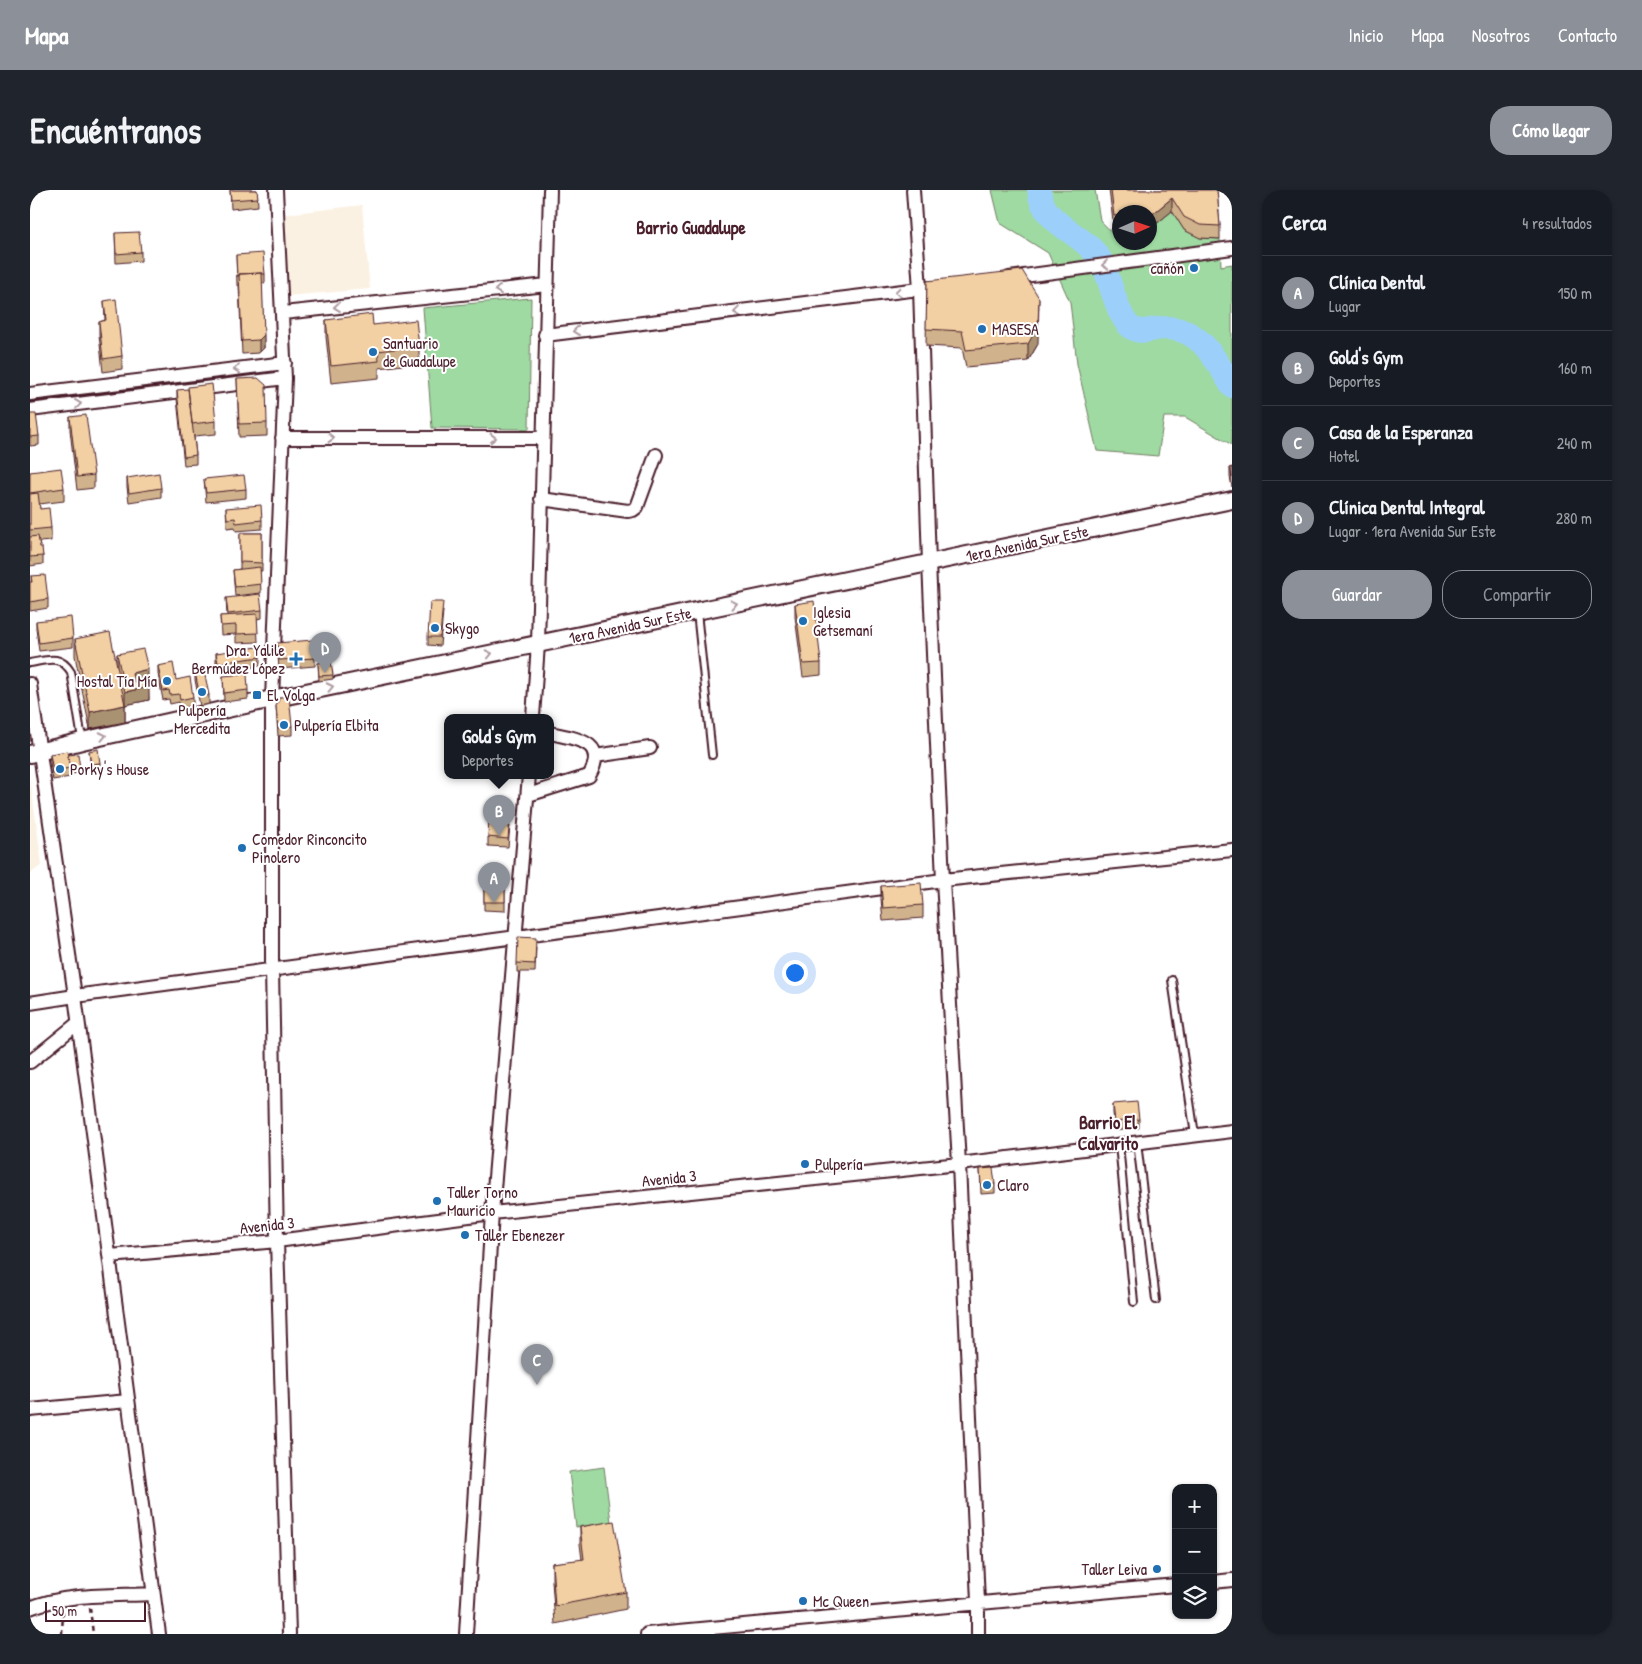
<!DOCTYPE html>
<html lang="es">
<meta charset="utf-8">
<style>
body{margin:0;font-family:"Patrick Hand",sans-serif;background:#20242c;color:#f1f3f6}
.controls{position:absolute;right:15px;bottom:15px;display:grid;overflow:hidden;border-radius:10px;box-shadow:0 1px 4px #0004}
.controls button{width:45px;height:45px;display:grid;place-items:center;padding:0;border:0;border-bottom:1px solid #363941;background:#171b24;color:#f1f3f6;font:25px sans-serif}
.compass{position:absolute;left:1082px;top:15px;width:45px;height:45px;border-radius:50%;background:#171b24;box-shadow:0 1px 4px #0004;rotate:87deg}
.scale{position:absolute;left:15px;bottom:12px;width:101px;box-sizing:border-box;padding-left:5px;border:2px solid #4a1f2b;border-top:0;font-size:14px;line-height:18px;white-space:nowrap;color:#4a1f2b;-webkit-text-stroke:4px #fff;paint-order:stroke}
.you{position:absolute;left:764px;top:782px;width:18px;height:18px;margin:-12px;border:4px solid #fff;border-radius:50%;background:#1a73e8;box-shadow:0 0 0 8px #1a73e833}
.badge{display:grid;place-items:center;width:32px;height:32px;border-radius:50%;background:#8c9099;color:#fff;font-size:16px;font-weight:700}
.pin{position:absolute;translate:-50% -41px;filter:drop-shadow(0 1px 2px #0008)}
.pin::after{content:'';position:absolute;top:26px;width:18px;height:15px;background:inherit;clip-path:polygon(0 0,100% 0,50% 100%)}
.popup{position:absolute;left:414px;top:524px;width:110px;height:65px;box-sizing:border-box;display:grid;place-content:center;border-radius:10px;background:#171b24;filter:drop-shadow(0 1px 4px #0005);font-size:16px;white-space:nowrap;color:#9ea1a6}
.popup b{font-size:19px;color:#f1f3f6}
.popup::after{content:'';position:absolute;left:50%;top:100%;margin-left:-10px;border:10px solid transparent;border-top-color:#171b24}
.list{margin:0;padding:0;list-style:none}
h2{display:flex;justify-content:space-between;align-items:center;height:65px;margin:0;padding:0 20px;font-size:21px}
h2 small{font-size:16px;font-weight:400;color:#9ea1a6}
.list li{display:grid;grid-template-columns:32px 1fr auto;gap:15px;align-items:center;box-sizing:border-box;height:75px;padding:0 20px;border-top:1px solid #363941}
.list b{display:block;font-size:19px;white-space:nowrap}
.list p{margin:0;font-size:16px;white-space:nowrap;color:#9ea1a6}
.list em{font-size:16px;font-style:normal;color:#9ea1a6}
.actions{display:flex;gap:10px;padding:15px 20px}
.actions a{flex:1;padding:11px 0;border:1px solid #8c9099;border-radius:20px;text-align:center;font-size:18px;color:#8c9099}
.actions .main{background:#8c9099;color:#fff}
.icon{flex:none;width:28px;height:28px;fill:none;stroke:currentColor;stroke-width:2;stroke-linecap:round;stroke-linejoin:round}
.map{position:relative;flex:none;width:1202px;height:1444px;overflow:hidden;border-radius:20px}
header{display:flex;align-items:center;gap:30px;box-sizing:border-box;height:70px;padding:0 25px;background:#8c9099;color:#fff}
header strong{font-size:24px}
nav{display:flex;gap:28px;margin-inline-start:auto;font-size:18px}
.intro{display:flex;align-items:center;justify-content:space-between;box-sizing:border-box;height:120px;padding:0 30px}
h1{margin:0;font-size:35px}
.button{padding:12px 22px;border-radius:20px;background:#8c9099;color:#fff;font-size:18px;font-weight:700}
main{display:flex;gap:30px;padding:0 30px}
aside{flex:1;background:#171b24;border-radius:20px;box-shadow:0 1px 4px #0004}
.map>svg:first-child{display:block}
</style>
<header>
<strong>Mapa</strong>
<nav><a>Inicio</a><a>Mapa</a><a>Nosotros</a><a>Contacto</a></nav>
</header>
<div class="intro"><h1>Encuéntranos</h1><a class="button">Cómo llegar</a></div>
<main>
<div class="map">
<svg width="1202" height="1444" viewBox="0 0 1202 1444">
<rect width="100%" height="100%" fill="#fff"/>
<filter id="ink" filterUnits="userSpaceOnUse"><feTurbulence type="fractalNoise" baseFrequency=".02" numOctaves="2"/><feDisplacementMap in="SourceGraphic" scale="10" xChannelSelector="R" yChannelSelector="G"/><feConvolveMatrix kernelMatrix="1 2 1 2 8 2 1 2 1" color-interpolation-filters="sRGB"/></filter>
<g filter="url(#ink)">
<path fill="#fbf1e3" d="M332 15 340 99 257 106 256 24Z
M0 587 12 675 0 684Z"/>
<path fill="#9edaa1" stroke="#747c66" d="M962 0H1065L1070 30 1089 50 1090 52 1093 53 1097 57 1102 53 1120 52V39L1142 21 1170 48 1190 49 1191 76 1202 74V255L1155 227H1134L1128 266 1067 261 1047 174 1040 112 1018 63 970 33Z
M501 108 499 239 402 238 393 118Z
M574 1277 581 1332 546 1337 539 1282Z"/>
<g fill="none" stroke-linecap="round" stroke-linejoin="round">
<path stroke="#9cd0fa" stroke-width="24" d="M1009 0C1012 35 1054 43 1070 69 1081 87 1087 132 1104 139 1114 144 1124 138 1134 138 1169 136 1186 170 1202 196"/>
<defs>
<path id="lane" d="M667 422 682 565
M0 473C18 470 30 464 41 482L52 549
M1142 790 1165 945
M1107 952 1126 1110
M1089 954 1104 1112"/>
<path id="street" d="M246 0 255 188 242 509V779L247 1051 259 1444
M883 0 890 99 899 373 913 690 929 974 948 1412V1444
M979 88 1202 58
M253 123 517 95
M515 145 897 98
M0 204 255 173
M0 220 255 188
M252 248H513
M511 309 598 321 603 320 607 317 626 265
M0 494 45 806 129 1444
M503 527 508 454 520 0
M565 566 620 558
M498 605 559 586C579 551 546 549 520 543
M0 813 45 806 913 690 1202 660
M0 872 48 833
M80 1066 247 1051 462 1023 929 974 1202 941
M0 1220 98 1211
M1183 1392 1202 1390
M0 1418C38 1403 83 1406 123 1404
M436 1444 462 1023 499 585
M617 1444 1146 1395"/>
<path id="secondary" d="M0 564 52 551 242 509 1202 310"/>
</defs>
<use href="#lane" stroke="#4a1f2b" stroke-width="10"/>
<use href="#street" stroke="#4a1f2b" stroke-width="16"/>
<use href="#secondary" stroke="#4a1f2b" stroke-width="20"/>
<path stroke="#4a1f2b" stroke-width="2.5" stroke-dasharray="5 4" stroke-linecap="butt" d="M60 1418 63 1444
M32 1444 33 1421"/>
<use href="#lane" stroke="#fff" stroke-width="6"/>
<use href="#street" stroke="#fff" stroke-width="12"/>
<use href="#secondary" stroke="#fff" stroke-width="16"/>
</g>
<path fill="#d0b38c" stroke="#4a1f2b" d="M200 0H227L228 16 201 19Z
M1079 0H1187L1190 36V49L1170 48 1154 40 1142 21 1120 22H1090V38H1084Z
M85 43 111 62V71L86 73Z
M206 65 235 84V93H232L234 158 229 163 212 164 209 95H207Z
M897 91 1008 154 998 171 936 177 932 158 896 156Z
M74 111 92 166V179L73 182 69 145V132L75 130Z
M296 130 343 135 389 156V173L349 178V188L301 193 296 147Z
M207 189 237 233V246L209 247Z
M147 200 186 231V244L164 246 166 265V274L154 275 147 209Z
M0 224 9 246V255L0 256Z
M40 227 64 285V298L47 300 40 240Z
M1202 277V297L1200 287V278Z
M0 282 34 298V311L9 314 10 319 21 338V351L9 352 10 357 13 366V374L0 376Z
M97 288 131 298V307L99 312 97 297Z
M174 289 216 299V308L176 312Z
M196 318 232 330V339L206 341 205 337 197 338Z
M210 343H232V381H230L231 403 205 406 203 380 210 379Z
M1 386 18 409V418L0 421V392H1Z
M196 408 232 420V428L227 429 228 452 206 453V444L191 445 190 426H197Z
M765 414 791 473V485L773 487 765 427Z
M413 421 410 456 398 455V447Z
M6 431 43 448V457L9 461 6 439Z
M45 449 87 475V464L118 490 119 510 95 515V532L60 539 45 466Z
M247 453 285 468V476L249 479Z
M186 463 230 467V476L188 482 186 472Z
M288 473 303 485V489L289 491Z
M128 476 146 490 163 507V516L150 518 149 512 140 514 139 509 133 510 128 484Z
M165 482 179 505V514L170 516 165 490Z
M193 486 218 500V509L194 512Z
M246 516 262 536V545L248 546Z
M59 561 70 573V577L61 579Z
M20 564 38 565 50 578V583L40 584V587L23 590 20 573Z
M480 636 478 657 458 656V647Z
M851 696 893 715V728L853 731 851 709Z
M454 697 475 698V721L454 720Z
M506 757 505 782H487V773Z
M1083 914 1109 929V938L1085 941 1083 923Z
M950 979 965 994V1003L951 1004Z
M550 1337 596 1402V1419L525 1434 522 1391V1373L552 1370 550 1354Z"/>
<path fill="#a99272" stroke="#4a1f2b" d="M1142 8V21L1120 39V26Z
M1009 108 1008 154 998 171V154Z
M234 145V158L229 163V150Z
M118 479V492L102 496V483Z
M119 497V510L95 515V532L60 539V522L95 515V502Z"/>
<path fill="#f2d0a3" stroke="#4a1f2b" d="M200 0H227L228 8 201 10Z
M1081 0H1187L1190 36 1170 35 1154 27 1142 8 1120 26V22H1090V25L1084 26Z
M109 42 111 62 86 64 85 43Z
M233 63 235 84H232V83L209 84V86H207L206 65Z
M992 80 1009 108 1008 136 998 154 936 160 932 141 896 139 897 91Z
M232 83 234 145 229 150 212 151 209 84Z
M86 109 92 166 73 169 69 132 76 130 74 111Z
M342 124 343 135 386 130 389 156 348 161 349 171 301 176 296 130Z
M228 188 236 195 237 233 209 234 207 189Z
M182 194 186 231 162 234 158 197Z
M158 199 166 265 154 267 147 200Z
M0 224H6L9 246 0 247Z
M56 225 64 285 47 287 40 227Z
M1202 277V288L1200 278Z
M31 278 34 298 0 303V282Z
M129 283 131 298 99 303 97 288Z
M214 285 216 299 176 303 174 289Z
M8 303 10 319 19 318 21 338 0 340V304Z
M231 315 232 330 206 333 205 328 197 329 196 318Z
M210 343H232V373L210 372Z
M8 346 10 357H12L13 366 0 367V347Z
M230 377 231 394 205 397 203 380Z
M15 385 18 409 0 412V392H2L1 386Z
M230 404 232 420 198 424 196 408Z
M784 411 791 473 773 474 765 414Z
M400 412H413L410 447H398Z
M227 424 228 443 206 444V435L191 436 190 426Z
M41 427 43 448 9 453 6 431Z
M80 442 95 515 60 522 45 449Z
M283 450 285 468 249 470 247 453Z
M228 457 230 467 188 473 186 463Z
M113 459 118 479 102 483 104 492 118 490 119 497 95 502 87 464Z
M301 471 303 485 289 486 288 473Z
M143 473 146 490 160 487 163 507 150 510 149 504 140 505 139 500 133 501 128 476Z
M174 480 179 505 170 507 165 482Z
M217 484 218 500 194 503 193 486Z
M259 506 262 536 248 538 246 516 250 507Z
M68 559 70 573 61 574 59 561Z
M37 561 40 578 23 581 20 564Z
M48 564 50 578 40 580 38 565Z
M459 626 480 628 478 649 458 647Z
M891 693 893 715 853 718 851 696Z
M454 697 475 698V712H454Z
M488 747 506 748 505 774 487 773Z
M1107 912 1109 929 1085 932 1083 914Z
M963 978 965 994 951 995 950 979Z
M584 1331 596 1402 525 1416 522 1373 554 1369 550 1337Z"/>
<defs><path id="oneway-chevron" d="M-2-3.5L2.5 0L-2 3.5" fill="none" stroke-width="1.6" stroke-linecap="round" stroke-linejoin="round" transform="scale(1.25)"/></defs>
<g stroke="#ae9aa0">
<use href="#oneway-chevron" transform="translate(1075 75) rotate(173)"/>
<use href="#oneway-chevron" transform="translate(468 100) rotate(174)"/>
<use href="#oneway-chevron" transform="translate(868 102) rotate(173)"/>
<use href="#oneway-chevron" transform="translate(307 117) rotate(174)"/>
<use href="#oneway-chevron" transform="translate(707 122) rotate(173)"/>
<use href="#oneway-chevron" transform="translate(546 141) rotate(173)"/>
<use href="#oneway-chevron" transform="translate(207 179) rotate(173)"/>
<use href="#oneway-chevron" transform="translate(48 214) rotate(-7)"/>
<use href="#oneway-chevron" transform="translate(301 248)"/>
<use href="#oneway-chevron" transform="translate(463 248)"/>
<use href="#oneway-chevron" transform="translate(704 414) rotate(-12)"/>
<use href="#oneway-chevron" transform="translate(459 464) rotate(-12)"/>
<use href="#oneway-chevron" transform="translate(300 497) rotate(-12)"/>
<use href="#oneway-chevron" transform="translate(73 546) rotate(-12)"/>
</g>
</g>
<g fill="#1f6fb2" stroke="#fff" stroke-width="2">
<circle cx="1164" cy="78" r="5"/>
<circle cx="952" cy="139" r="5"/>
<circle cx="343" cy="162" r="5"/>
<circle cx="773" cy="431" r="5"/>
<circle cx="405" cy="438" r="5"/>
<path d="M263.5 461.5h5v5h5v5h-5v5h-5v-5h-5v-5h5z"/>
<circle cx="137" cy="491" r="5"/>
<circle cx="172" cy="502" r="5"/>
<rect x="222" y="500" width="10" height="10" rx="2.5"/>
<circle cx="254" cy="535" r="5"/>
<circle cx="30" cy="579" r="5"/>
<circle cx="212" cy="658" r="5"/>
<circle cx="775" cy="974" r="5"/>
<circle cx="957" cy="995" r="5"/>
<circle cx="407" cy="1011" r="5"/>
<circle cx="435" cy="1045" r="5"/>
<circle cx="1127" cy="1379" r="5"/>
<circle cx="773" cy="1411" r="5"/>
</g>
<g text-anchor="middle" stroke-width="4" stroke-linejoin="round" paint-order="stroke">
<g font-size="16" fill="#4a1f2b" stroke="#fff" text-anchor="start">
<text x="1154" y="84" text-anchor="end">cañón</text>
<text x="962" y="145">MASESA</text>
<text x="353" y="159">Santuario<tspan x="353" dy="18">de Guadalupe</tspan></text>
<text x="783" y="428">Iglesia<tspan x="783" dy="18">Getsemaní</tspan></text>
<text x="415" y="444">Skygo</text>
<text x="255" y="466" text-anchor="end">Dra. Yalile<tspan x="255" dy="18">Bermúdez López</tspan></text>
<text x="127" y="497" text-anchor="end">Hostal Tía Mía</text>
<text x="237" y="511">El Volga</text>
<text x="172" y="526" text-anchor="middle">Pulpería<tspan x="172" dy="18">Mercedita</tspan></text>
<text x="264" y="541">Pulpería Elbita</text>
<text x="40" y="585">Porky's House</text>
<text x="222" y="655">Comedor Rinconcito<tspan x="222" dy="18">Pinolero</tspan></text>
<text x="785" y="980">Pulpería</text>
<text x="967" y="1001">Claro</text>
<text x="417" y="1008">Taller Torno<tspan x="417" dy="18">Mauricio</tspan></text>
<text x="445" y="1051">Taller Ebenezer</text>
<text x="1117" y="1385" text-anchor="end">Taller Leiva</text>
<text x="783" y="1417">Mc Queen</text>
</g>
<g font-size="16" fill="#4a1f2b" stroke="#fff">
<text transform="translate(997 353) rotate(-12)" y="6">1era Avenida Sur Este</text>
<text transform="translate(600 435) rotate(-12)" y="6">1era Avenida Sur Este</text>
<text transform="translate(639 988) rotate(-6)" y="6">Avenida 3</text>
<text transform="translate(237 1035) rotate(-6)" y="6">Avenida 3</text>
</g>
<g font-size="18" font-weight="bold" fill="#4a1f2b" stroke="#fff">
<text x="661" y="44">Barrio Guadalupe</text>
<text x="1078" y="939">Barrio El<tspan x="1078" dy="21">Calvarito</tspan></text>
</g>
</g>
</svg>
<div class="controls">
<button>+</button>
<button>−</button>
<button><svg class="icon" aria-label="layers" viewBox="0 0 24 24"><path d="M12 4l9 5-9 5-9-5zM3 14l9 5 9-5"/></svg></button>
</div>
<svg class="compass" viewBox="-18 -18 36 36"><path d="M0-13l5 13h-10z" fill="#e53935"/><path d="M0 13l5-13h-10z" fill="#9ea1a6"/></svg>
<div class="scale">50 m</div>
<div class="you"></div>
<div class="pin badge" style="left:464px;top:713px">A</div>
<div class="pin badge" style="left:469px;top:646px">B</div>
<div class="popup"><b>Gold's Gym</b>Deportes</div>
<div class="pin badge" style="left:507px;top:1195px">C</div>
<div class="pin badge" style="left:295px;top:483px">D</div>
</div>
<aside>
<h2>Cerca<small>4 resultados</small></h2>
<ul class="list">
<li><span class="badge">A</span><div><b>Clínica Dental</b><p>Lugar</p></div><em>150 m</em></li>
<li><span class="badge">B</span><div><b>Gold's Gym</b><p>Deportes</p></div><em>160 m</em></li>
<li><span class="badge">C</span><div><b>Casa de la Esperanza</b><p>Hotel</p></div><em>240 m</em></li>
<li><span class="badge">D</span><div><b>Clínica Dental Integral</b><p>Lugar · 1era Avenida Sur Este</p></div><em>280 m</em></li>
</ul>
<div class="actions"><a class="main">Guardar</a><a>Compartir</a></div>
</aside>
</main>
